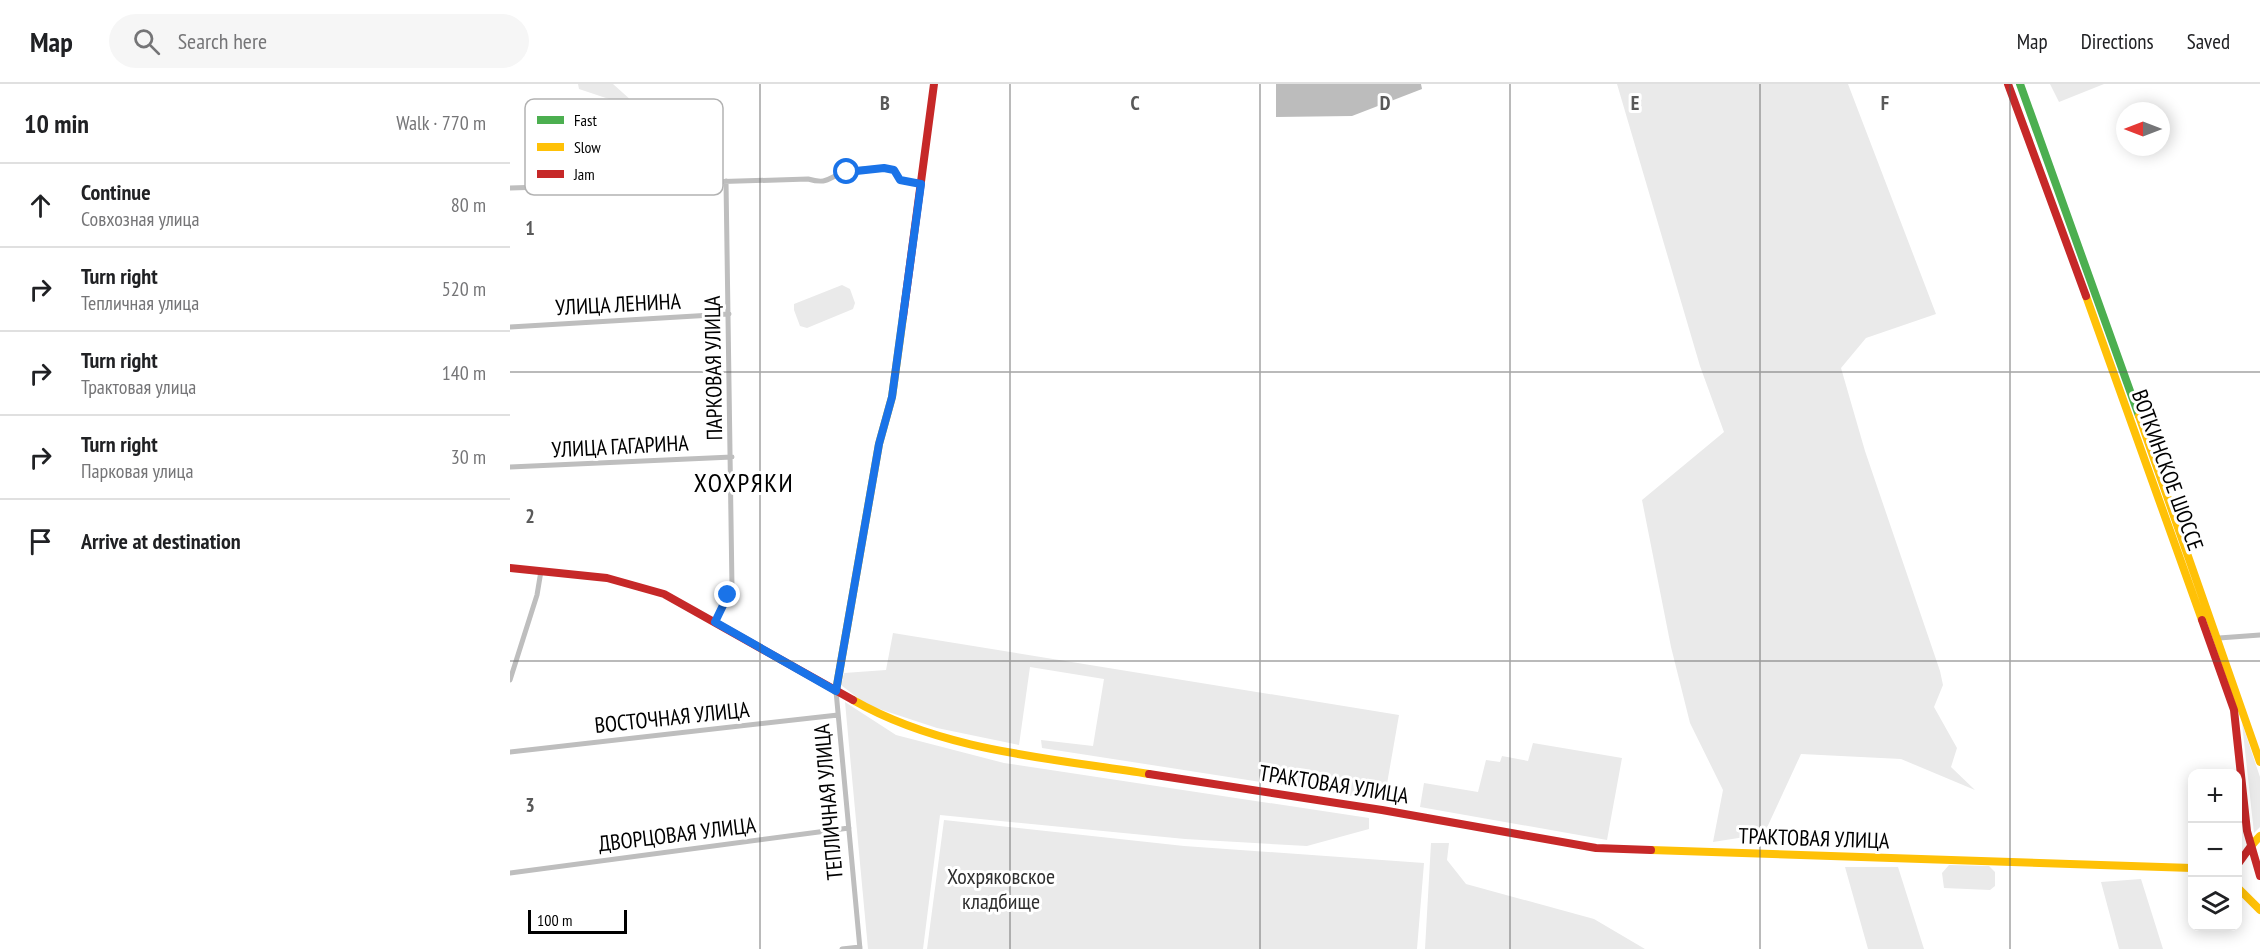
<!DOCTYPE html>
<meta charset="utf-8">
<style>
body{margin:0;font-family:"PT Sans Narrow",sans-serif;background:#f6f6f6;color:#202124}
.controls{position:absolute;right:18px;bottom:18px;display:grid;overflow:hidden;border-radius:12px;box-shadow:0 3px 15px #0003}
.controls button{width:54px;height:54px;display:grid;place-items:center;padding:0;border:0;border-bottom:2px solid #e0e0e0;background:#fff;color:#202124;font:30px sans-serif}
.compass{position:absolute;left:1606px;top:18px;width:54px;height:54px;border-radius:50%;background:#fff;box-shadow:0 3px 15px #0003;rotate:270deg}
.scale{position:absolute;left:18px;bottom:15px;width:99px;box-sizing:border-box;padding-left:6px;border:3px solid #000;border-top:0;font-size:16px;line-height:21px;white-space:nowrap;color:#000;-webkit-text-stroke:4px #fff;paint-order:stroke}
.stop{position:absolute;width:18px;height:18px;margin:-14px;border:4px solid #1a73e8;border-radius:50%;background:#fff}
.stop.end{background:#1a73e8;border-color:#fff;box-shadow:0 2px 6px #0008}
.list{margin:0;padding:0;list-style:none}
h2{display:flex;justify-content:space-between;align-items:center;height:78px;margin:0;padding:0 24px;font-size:26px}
h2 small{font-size:20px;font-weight:400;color:#757577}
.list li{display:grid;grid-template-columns:39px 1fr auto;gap:18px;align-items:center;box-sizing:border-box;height:84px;padding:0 24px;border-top:2px solid #e0e0e0}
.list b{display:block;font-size:22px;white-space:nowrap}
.list p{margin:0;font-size:20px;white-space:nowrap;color:#757577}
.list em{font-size:20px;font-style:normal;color:#757577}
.icon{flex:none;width:33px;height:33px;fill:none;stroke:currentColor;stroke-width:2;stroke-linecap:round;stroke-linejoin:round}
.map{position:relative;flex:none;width:1750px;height:865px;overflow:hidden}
header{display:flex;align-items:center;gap:36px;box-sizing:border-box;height:84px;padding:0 30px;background:#fff;border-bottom:2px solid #e0e0e0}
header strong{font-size:28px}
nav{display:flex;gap:33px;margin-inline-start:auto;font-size:21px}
.search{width:420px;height:54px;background:#f6f6f6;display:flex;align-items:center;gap:15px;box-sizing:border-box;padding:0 21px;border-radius:33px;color:#757577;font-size:22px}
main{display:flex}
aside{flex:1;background:#fff}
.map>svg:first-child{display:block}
</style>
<header>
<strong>Map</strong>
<div class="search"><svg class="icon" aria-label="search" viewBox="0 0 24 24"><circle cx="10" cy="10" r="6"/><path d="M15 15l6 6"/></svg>Search here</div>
<nav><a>Map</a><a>Directions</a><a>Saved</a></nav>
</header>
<main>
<aside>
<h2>10 min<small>Walk · 770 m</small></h2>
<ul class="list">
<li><svg class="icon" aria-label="ahead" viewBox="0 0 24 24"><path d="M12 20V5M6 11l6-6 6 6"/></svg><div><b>Continue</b><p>Совхозная улица</p></div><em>80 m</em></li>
<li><svg class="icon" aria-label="right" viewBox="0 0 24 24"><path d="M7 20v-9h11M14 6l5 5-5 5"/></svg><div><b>Turn right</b><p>Тепличная улица</p></div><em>520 m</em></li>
<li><svg class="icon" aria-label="right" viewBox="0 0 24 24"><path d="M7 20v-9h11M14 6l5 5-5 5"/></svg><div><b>Turn right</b><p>Трактовая улица</p></div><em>140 m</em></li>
<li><svg class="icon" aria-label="right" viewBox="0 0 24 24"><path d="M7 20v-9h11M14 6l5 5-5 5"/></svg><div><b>Turn right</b><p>Парковая улица</p></div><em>30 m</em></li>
<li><svg class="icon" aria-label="arrive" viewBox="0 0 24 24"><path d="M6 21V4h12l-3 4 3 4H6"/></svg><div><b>Arrive at destination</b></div></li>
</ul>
</aside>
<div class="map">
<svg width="1750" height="865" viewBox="0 0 1750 865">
<rect width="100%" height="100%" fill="#fff"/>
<path fill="#eaeaea" d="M68 0H103L122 17 114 20 69 5Z
M1107 0H1338L1426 230 1356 254 1331 284 1355 367 1430 587 1433 601 1424 623 1447 664 1441 683 1465 706 1391 675 1291 670 1254 750 1203 758 1213 706 1180 639 1161 563 1132 416 1214 348 1190 282Z
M1540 0H1594L1549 18Z
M332 201 340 205 345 219 343 225 297 244 290 242 284 226V220Z
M383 549 889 631 874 717 532 664 531 656 583 662 594 595 520 583 509 661 427 644 357 621 331 601 334 589 376 586Z
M335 618 386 651 494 679 859 734V745L797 762 675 755 430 731 413 865H358Z
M1732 639 1750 693V743L1744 749Z
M1023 659 1112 674 1097 756 910 723 914 699 968 708 976 676 990 678 992 672 1018 677Z
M434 736 674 762 914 779 907 865H417Z
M921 759H939L937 776 956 800 1084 835 1135 865H915Z
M1439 781 1479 782 1485 788V802L1480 806 1434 804 1432 789Z
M1335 783H1388L1414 865H1358Z
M1631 795 1653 865H1609L1591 798Z"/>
<path fill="#bcbcbc" d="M766 0H911L912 5 842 32 766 33Z"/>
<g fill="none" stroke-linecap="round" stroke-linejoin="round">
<path stroke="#bebebe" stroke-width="5" d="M0 104 298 95C319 101 318 93 335 88 349 84 370 83 384 86L390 96 411 100
M0 243 219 230
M0 383 222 373
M205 538 222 504 216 97
M1709 554 1750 551
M0 596 27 511 31 487
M326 607 350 865
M0 668 328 631
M0 789 339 744
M332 865 350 863"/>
<path stroke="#4caf50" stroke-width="8" d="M1510 0 1629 332"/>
<path stroke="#ffc107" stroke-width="8" d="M1576 212 1692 536
M1629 332 1750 678
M326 607 369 360 382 313 393 233
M343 616C432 667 539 674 639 690
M1741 762 1750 752
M1141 766 1682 784
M1728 804 1750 826"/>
<path stroke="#c62828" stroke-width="8" d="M1498 0 1576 212
M393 233 424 0
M0 484 97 494 154 510 343 616
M1692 536 1724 626 1737 747 1750 792
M639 690 872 726 1086 764 1141 766
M1728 780 1741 762"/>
</g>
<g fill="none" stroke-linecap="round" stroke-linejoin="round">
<path stroke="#1a73e8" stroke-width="8" d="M218 511 205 538 326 607 369 360 382 313 411 100 390 96 384 86 374 84 337 88"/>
</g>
<path fill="none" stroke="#595959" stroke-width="1.5" stroke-opacity="0.55" d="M250 0V865M500 0V865M750 0V865M1000 0V865M1250 0V865M1500 0V865M0 288H1750M0 577H1750"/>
<g text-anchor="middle" stroke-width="6" stroke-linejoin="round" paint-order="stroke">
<g font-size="22" fill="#000" stroke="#fff">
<text transform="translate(108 220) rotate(-3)" y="8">УЛИЦА ЛЕНИНА</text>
<text transform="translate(203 284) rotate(-91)" y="8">ПАРКОВАЯ УЛИЦА</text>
<text transform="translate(110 362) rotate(-3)" y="8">УЛИЦА ГАГАРИНА</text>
<text transform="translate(1658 386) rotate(70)" y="8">ВОТКИНСКОЕ ШОССЕ</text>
<text transform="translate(162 633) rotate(-6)" y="8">ВОСТОЧНАЯ УЛИЦА</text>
<text transform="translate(824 700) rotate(9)" y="8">ТРАКТОВАЯ УЛИЦА</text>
<text transform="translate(318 718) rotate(-95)" y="8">ТЕПЛИЧНАЯ УЛИЦА</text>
<text transform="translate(167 750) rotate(-7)" y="8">ДВОРЦОВАЯ УЛИЦА</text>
<text transform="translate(1304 754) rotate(2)" y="8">ТРАКТОВАЯ УЛИЦА</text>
</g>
<g font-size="22" fill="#303030" stroke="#fff">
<text x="491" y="800">Хохряковское<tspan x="491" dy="25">кладбище</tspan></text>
</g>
<g font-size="26" letter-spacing="1.5" fill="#000" stroke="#fff">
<text x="234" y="408">ХОХРЯКИ</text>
</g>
</g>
<rect x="15" y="15" width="198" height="96" rx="9" fill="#fff" stroke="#b2b2b2" stroke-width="1.5"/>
<rect x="27" y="32" width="27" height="8" fill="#4caf50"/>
<rect x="27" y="59" width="27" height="8" fill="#ffc107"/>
<rect x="27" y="86" width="27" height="8" fill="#c62828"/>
<g font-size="16" fill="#000">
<text x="64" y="42">Fast</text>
<text x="64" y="69">Slow</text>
<text x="64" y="96">Jam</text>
</g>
<g font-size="20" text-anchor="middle" font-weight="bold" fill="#595959" stroke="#fff" stroke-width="6" stroke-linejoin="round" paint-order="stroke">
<text x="375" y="26">B</text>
<text x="625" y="26">C</text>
<text x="875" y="26">D</text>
<text x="1125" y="26">E</text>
<text x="1375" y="26">F</text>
<text x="20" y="151">1</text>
<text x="20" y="439">2</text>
<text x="20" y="728">3</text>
</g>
</svg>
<div class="controls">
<button>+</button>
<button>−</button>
<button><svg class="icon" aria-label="layers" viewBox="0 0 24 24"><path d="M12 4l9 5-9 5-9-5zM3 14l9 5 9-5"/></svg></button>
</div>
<svg class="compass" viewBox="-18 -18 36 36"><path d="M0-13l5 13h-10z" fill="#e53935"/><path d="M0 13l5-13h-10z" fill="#757577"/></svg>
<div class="scale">100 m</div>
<div class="stop" style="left:337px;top:88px"></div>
<div class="stop end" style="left:218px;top:511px"></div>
</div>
</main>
